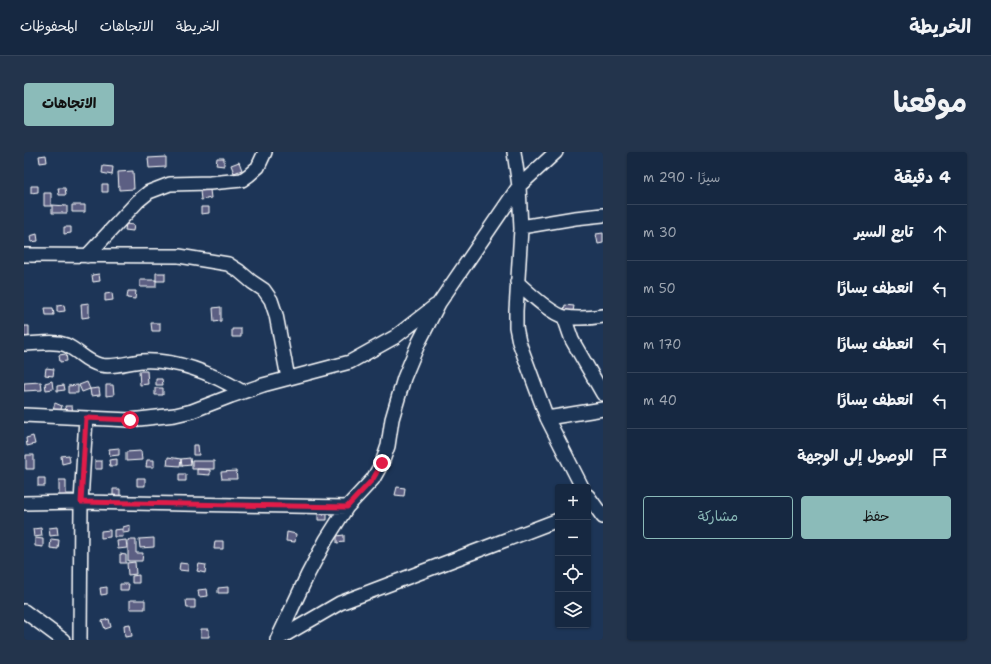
<!DOCTYPE html>
<html lang="ar">
<meta charset="utf-8">
<style>
body{margin:0;font-family:"Shantell Sans","Playpen Sans Arabic",sans-serif;background:#23344c;color:#f1f3f6;direction:rtl}
.controls{position:absolute;right:12px;bottom:12px;display:grid;overflow:hidden;border-radius:4px;box-shadow:0 1px 3px #0004}
.controls button{width:36px;height:36px;display:grid;place-items:center;padding:0;border:0;border-bottom:1px solid #35445a;background:#162841;color:#f1f3f6;font:20px sans-serif}
.stop{position:absolute;width:12px;height:12px;margin:-9px;border:3px solid #e11d48;border-radius:50%;background:#fff}
.stop.end{background:#e11d48;border-color:#fff;box-shadow:0 1px 4px #0008}
.list{margin:0;padding:0;list-style:none}
h2{display:flex;justify-content:space-between;align-items:center;height:52px;margin:0;padding:0 16px;font-size:17px}
h2 small{font-size:13px;font-weight:400;color:#9ea6b1}
.list li{display:grid;grid-template-columns:26px 1fr auto;gap:12px;align-items:center;box-sizing:border-box;height:56px;padding:0 16px;border-top:1px solid #35445a}
.list b{display:block;font-size:15px;white-space:nowrap}
.list em{font-size:13px;font-style:normal;color:#9ea6b1}
.actions{display:flex;gap:8px;padding:12px 16px}
.actions a{flex:1;padding:9px 0;border:1px solid #8bbbb9;border-radius:4px;text-align:center;font-size:14px;color:#8bbbb9}
.actions .main{background:#8bbbb9;color:#111}
.icon{flex:none;width:22px;height:22px;fill:none;stroke:currentColor;stroke-width:2;stroke-linecap:round;stroke-linejoin:round}
.map{position:relative;flex:none;width:579px;height:488px;overflow:hidden;direction:ltr;border-radius:4px}
header{display:flex;align-items:center;gap:24px;box-sizing:border-box;height:56px;padding:0 20px;background:#162841;border-bottom:1px solid #35445a}
header strong{font-size:19px}
nav{display:flex;gap:22px;margin-inline-start:auto;font-size:14px}
.intro{display:flex;align-items:center;justify-content:space-between;box-sizing:border-box;height:96px;padding:0 24px}
h1{margin:0;font-size:28px}
.button{padding:10px 18px;border-radius:4px;background:#8bbbb9;color:#111;font-size:14px;font-weight:700}
main{display:flex;gap:24px;padding:0 24px}
aside{flex:1;background:#162841;border-radius:4px;box-shadow:0 1px 3px #0004}
.map>svg:first-child{display:block}
</style>
<header>
<strong>الخريطة</strong>
<nav><a>الخريطة</a><a>الاتجاهات</a><a>المحفوظات</a></nav>
</header>
<div class="intro"><h1>موقعنا</h1><a class="button">الاتجاهات</a></div>
<main>
<aside>
<h2>4 دقيقة<small>سيرًا · 290 m</small></h2>
<ul class="list">
<li><svg class="icon" aria-label="ahead" viewBox="0 0 24 24"><path d="M12 20V5M6 11l6-6 6 6"/></svg><div><b>تابع السير</b></div><em>30 m</em></li>
<li><svg class="icon" aria-label="left" viewBox="0 0 24 24"><path d="M17 20v-9H6M10 6l-5 5 5 5"/></svg><div><b>انعطف يسارًا</b></div><em>50 m</em></li>
<li><svg class="icon" aria-label="left" viewBox="0 0 24 24"><path d="M17 20v-9H6M10 6l-5 5 5 5"/></svg><div><b>انعطف يسارًا</b></div><em>170 m</em></li>
<li><svg class="icon" aria-label="left" viewBox="0 0 24 24"><path d="M17 20v-9H6M10 6l-5 5 5 5"/></svg><div><b>انعطف يسارًا</b></div><em>40 m</em></li>
<li><svg class="icon" aria-label="arrive" viewBox="0 0 24 24"><path d="M6 21V4h12l-3 4 3 4H6"/></svg><div><b>الوصول إلى الوجهة</b></div></li>
</ul>
<div class="actions"><a class="main">حفظ</a><a>مشاركة</a></div>
</aside>
<div class="map">
<svg width="579" height="488" viewBox="0 0 579 488">
<rect width="100%" height="100%" fill="#1d3557"/>
<filter id="ink" filterUnits="userSpaceOnUse"><feTurbulence type="fractalNoise" baseFrequency=".025" numOctaves="2"/><feDisplacementMap in="SourceGraphic" scale="8" xChannelSelector="R" yChannelSelector="G"/><feConvolveMatrix kernelMatrix="1 2 1 2 8 2 1 2 1" color-interpolation-filters="sRGB"/></filter>
<g filter="url(#ink)">
<path fill="#5b5e83" stroke="#fff" d="M22 3 23 10 16 11 15 4Z
M142 5V15L125 16 124 6Z
M193 6H200V14L192 13Z
M215 10 218 18 210 21 207 13Z
M79 14 89 15 88 23 78 21Z
M109 19 110 37 95 38 94 20Z
M78 32H84V40H78Z
M7 34H14V40L7 41Z
M34 36H41L42 43H35Z
M186 38 187 46 177 48 176 39Z
M20 41H27V54H20Z
M28 53 43 54V61H28Z
M48 53H61V60H48Z
M177 55H185V61L177 62Z
M102 72 110 73 109 79 101 78Z
M40 75H47V81L40 82Z
M579 81V91L574 92 572 82Z
M13 82 14 89 7 90 6 84Z
M132 121H141V129H132Z
M75 122 76 129 69 130 68 123Z
M116 128H132V135H116Z
M104 139H112L111 147 103 146Z
M88 141 89 148 81 149V142Z
M65 151V165L58 166 57 152Z
M40 153 41 159 33 160V154Z
M541 153 550 154 548 164 539 162Z
M197 155V169L190 170 189 156Z
M21 156H29L30 163H22Z
M127 171H136V179H128Z
M0 174H5V189H0Z
M208 177H217V185H208Z
M42 202 43 209 36 210 35 203Z
M22 216 30 217 29 224 21 223Z
M115 219H123L124 232 116 233Z
M132 227H138L139 233H132Z
M28 229 29 237 22 238 21 231Z
M17 230 18 238 0 239V231Z
M63 230 66 237 58 240 55 233Z
M40 233 41 238 33 239V234Z
M54 233V241H44V234Z
M82 233H89L90 243 82 244Z
M75 236 76 243 67 244 66 237Z
M131 236H139V243H131Z
M31 251 38 254 35 263 28 260Z
M41 254H48L49 262H42Z
M9 284 11 292 3 294 2 286Z
M169 293H174L175 303H169Z
M95 296V303L86 304 85 297Z
M117 299 118 308 102 309V300Z
M2 303H10V317H2Z
M45 303 46 310 38 312 37 304Z
M144 305 157 307 156 314 143 313Z
M166 306 167 313 158 314 157 307Z
M93 307V314H86L85 308Z
M123 308H130V315H122Z
M71 309H78V317H71Z
M168 309H190V317H168Z
M173 317 186 318V323L173 322Z
M212 319 213 327H198L197 320Z
M155 322H162V329H155Z
M14 326H21V334H14Z
M113 326H121V334H113Z
M35 328H42V342H49L50 349 35 350Z
M373 335 381 336 380 344 371 343Z
M89 337H96V345H89Z
M294 361H303V368H294Z
M106 373V380L99 381V375Z
M33 375 34 383 26 384 25 376Z
M17 376 18 384 10 385 9 377Z
M98 377 99 385H90V378Z
M86 378V385L77 386V379Z
M263 380 272 382 271 390 262 389Z
M320 383V390L313 391V384Z
M11 386 19 387V395L11 394Z
M130 386V395L116 396 115 387Z
M27 387 35 388 34 397 26 396Z
M102 388 103 396 94 397 93 389Z
M104 388H112V401H119L118 409H104Z
M191 389H199V397H190Z
M96 402 102 403V411H96Z
M111 410 112 422 104 423 103 411Z
M156 411 164 412V419L155 418Z
M175 412 182 413 181 421 173 419Z
M115 423V431H108V424Z
M96 432H105L104 438H96Z
M83 435V442L77 443 76 436Z
M204 435V441H194V436Z
M183 437 184 444 175 445 174 438Z
M106 448H121V457H106Z
M162 448H171V456H163Z
M85 467 87 475 81 477 78 469Z
M106 472 108 484 101 485 100 473Z
M177 477H185V485H177Z"/>
<g fill="none" stroke-linecap="round" stroke-linejoin="round">
<defs>
<path id="minor" d="M490 0 495 34 497 77 492 159V175L495 190 523 266 558 335
M497 75 551 66 579 63
M0 103 155 104 204 112 215 119 228 130 240 138 247 148 252 163 264 226
M63 104 114 49 125 40 146 32 186 31 218 28 225 23 234 15 241 0
M493 130C504 140 527 162 541 165 554 167 567 166 579 164
M540 165 548 188 579 242
M0 192C14 192 29 188 42 193 55 199 62 210 76 213 90 216 105 210 118 209 154 207 189 222 219 240
M0 263 106 268 151 263 168 259 207 244 239 233 326 210 371 185 411 154
M523 266 579 257
M564 344 579 365
M0 351 57 350 323 355
M0 459 39 488
M254 487 316 451 534 368
M56 488 57 350 62 266
M253 488 284 422 302 388 323 355 349 327 358 311 364 294 368 267 380 226 395 190 415 151 495 34 532 0"/>
</defs>
<use href="#minor" stroke="#fff" stroke-width="16"/>
<use href="#minor" stroke="#1d3557" stroke-width="13"/>
</g>
</g>
<g fill="none" stroke-linecap="round" stroke-linejoin="round" filter="url(#ink)">
<path stroke="#e11d48" stroke-width="5" d="M106 268 62 266 57 350 323 355 349 327 358 311"/>
</g>
</svg>
<div class="controls">
<button>+</button>
<button>−</button>
<button><svg class="icon" aria-label="locate" viewBox="0 0 24 24"><circle cx="12" cy="12" r="6"/><path d="M12 2v4M12 18v4M2 12h4M18 12h4"/></svg></button>
<button><svg class="icon" aria-label="layers" viewBox="0 0 24 24"><path d="M12 4l9 5-9 5-9-5zM3 14l9 5 9-5"/></svg></button>
</div>
<div class="stop" style="left:106px;top:268px"></div>
<div class="stop end" style="left:358px;top:311px"></div>
</div>
</main>
